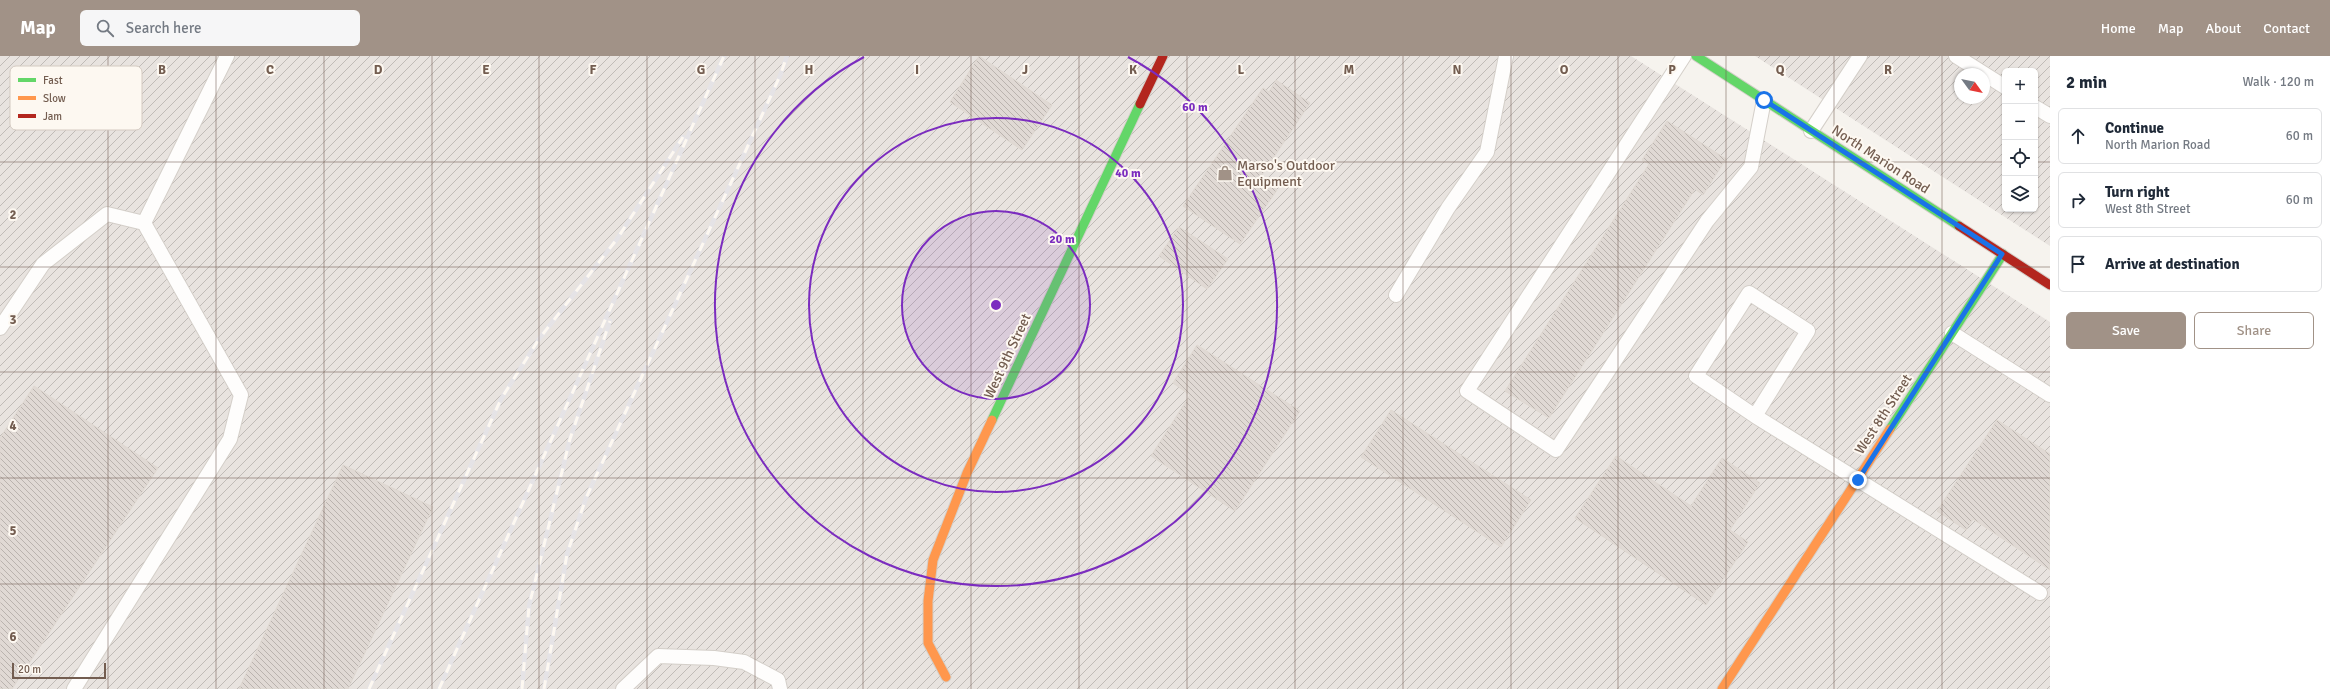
<!DOCTYPE html>
<meta charset="utf-8">
<style>
body{margin:0;font-family:Signika,sans-serif;background:#f6f6f7;color:#1f2937}
.controls{position:absolute;right:12px;top:12px;display:grid;overflow:hidden;border-radius:6px;box-shadow:0 1px 3px #0004}
.controls button{width:36px;height:36px;display:grid;place-items:center;padding:0;border:0;border-bottom:1px solid #e0e1e3;background:#fff;color:#1f2937;font:20px sans-serif}
.compass{position:absolute;left:1954px;top:12px;width:36px;height:36px;border-radius:50%;background:#fff;box-shadow:0 1px 3px #0004;rotate:123deg}
.scale{position:absolute;left:12px;bottom:10px;width:94px;box-sizing:border-box;padding-left:4px;border:2px solid #735d50;border-top:0;font-size:11px;line-height:14px;white-space:nowrap;color:#735d50;-webkit-text-stroke:3px #fdf8f1;paint-order:stroke}
.stop{position:absolute;width:12px;height:12px;margin:-9px;border:3px solid #1a73e8;border-radius:50%;background:#fff}
.stop.end{background:#1a73e8;border-color:#fff;box-shadow:0 1px 4px #0008}
.list{margin:0;padding:0;list-style:none}
h2{display:flex;justify-content:space-between;align-items:center;height:52px;margin:0;padding:0 16px;font-size:17px}
h2 small{font-size:13px;font-weight:400;color:#747a83}
.list li{display:grid;grid-template-columns:26px 1fr auto;gap:12px;align-items:center;box-sizing:border-box;height:56px;margin:0 8px 8px;padding:0 8px;border:1px solid #e0e1e3;border-radius:6px}
.list b{display:block;font-size:15px;white-space:nowrap}
.list p{margin:0;font-size:13px;white-space:nowrap;color:#747a83}
.list em{font-size:13px;font-style:normal;color:#747a83}
.actions{display:flex;gap:8px;padding:12px 16px}
.actions a{flex:1;padding:9px 0;border:1px solid #a19287;border-radius:6px;text-align:center;font-size:14px;color:#a19287}
.actions .main{background:#a19287;color:#fff}
.icon{flex:none;width:22px;height:22px;fill:none;stroke:currentColor;stroke-width:2;stroke-linecap:round;stroke-linejoin:round}
.map{position:relative;flex:none;width:2050px;height:633px;overflow:hidden}
header{display:flex;align-items:center;gap:24px;box-sizing:border-box;height:56px;padding:0 20px;background:#a19287;color:#fff}
header strong{font-size:19px}
nav{display:flex;gap:22px;margin-inline-start:auto;font-size:14px}
.search{width:280px;height:36px;background:#f6f6f7;display:flex;align-items:center;gap:10px;box-sizing:border-box;padding:0 14px;border-radius:6px;color:#747a83;font-size:15px}
main{display:flex}
aside{flex:1;background:#fff}
.map>svg:first-child{display:block}
</style>
<header>
<strong>Map</strong>
<div class="search"><svg class="icon" aria-label="search" viewBox="0 0 24 24"><circle cx="10" cy="10" r="6"/><path d="M15 15l6 6"/></svg>Search here</div>
<nav><a>Home</a><a>Map</a><a>About</a><a>Contact</a></nav>
</header>
<main>
<div class="map">
<svg width="2050" height="633" viewBox="0 0 2050 633">
<defs>
<pattern id="industrial-furrows" width="10" height="10" patternUnits="userSpaceOnUse"><rect width="10" height="10" fill="#e8e3df"/><path d="M-1 1l2-2M0 10L10 0M9 11l2-2" fill="none" stroke="#c0bbb7"/></pattern>
<pattern id="building-back-hatch" width="6" height="6" patternUnits="userSpaceOnUse"><rect width="6" height="6" fill="#e0d9d4"/><path d="M-1 5l2 2M0 0l6 6M5-1l2 2" fill="none" stroke="#bab3ae"/></pattern>
</defs>
<rect width="100%" height="100%" fill="#f6f3ee"/>
<path fill="url(#industrial-furrows)" fill-rule="evenodd" d="M0 0H1631L2050 266V633H0Z
M1755 0H2050V190ZM2005 15H2035V153H2005ZM1960 18H1984V42H1960Z"/>
<path fill="url(#building-back-hatch)" stroke="#dfd8d1" d="M979 0 1052 49 1022 94 950 46Z
M1276 24 1310 47 1260 122 1277 134 1240 188 1183 150 1263 32 1269 36Z
M1667 65 1726 103 1703 139 1695 133 1549 362 1505 335 1649 108 1642 104Z
M1179 171 1228 203 1207 233 1159 200Z
M1197 289 1300 355 1235 455 1151 400 1190 339 1173 327Z
M34 330 158 412 12 633H0V382Z
M1391 354 1531 444 1501 491 1361 401Z
M1997 364 2050 398V514L1973 463 1966 474 1937 455Z
M1616 400 1691 450 1722 402 1760 427 1730 474 1748 486 1706 549 1575 462Z
M343 409 433 451 348 633H239Z"/>
<g fill="none" stroke-linecap="round" stroke-linejoin="round">
<defs>
<path id="lane" d="M1684 0 1467 335 1556 394 1707 165 1751 111 1764 44
M1956 0 2005 31
M2035 51 2050 60
M1811 75 1860 0
M144 167 227 0
M1396 239 1448 152 1487 96 1506 0
M0 272 43 208 107 158 144 167 241 339 230 383 74 633
M1952 277 2050 339
M1755 360 1808 275 1749 237 1696 320 1755 360 2040 537
M623 633 658 600 714 602 744 606 778 624 780 633"/>
<path id="fast" d="M1696 0 1959 170
M992 364 1140 48
M1890 373 2003 198"/>
<path id="slow" d="M946 621 928 587V545L933 504 967 417 992 364
M1722 633 1890 373"/>
<path id="jam" d="M1140 48 1163 0
M1959 170 2050 229"/>
</defs>
<use href="#lane" stroke="#d4cfc9" stroke-width="16"/>
<use href="#fast" stroke="#d4cfc9" stroke-width="11"/>
<use href="#slow" stroke="#d4cfc9" stroke-width="11"/>
<use href="#jam" stroke="#d4cfc9" stroke-width="11"/>
<use href="#lane" stroke="#fefdfc" stroke-width="14"/>
<use href="#fast" stroke="#63d668" stroke-width="9"/>
<use href="#slow" stroke="#ff974d" stroke-width="9"/>
<use href="#jam" stroke="#b3261e" stroke-width="9"/>
<defs>
<path id="rail" d="M369 633 501 343 539 283 617 183 683 81
M439 633 724 0
M522 633 529 550 570 383 610 265
M544 633 567 498 586 442 780 20 787 0"/>
</defs>
<use href="#rail" stroke="#e5e3e6" stroke-width="4.5"/>
<use href="#rail" stroke="#fdf8f1" stroke-width="3" stroke-dasharray="9" stroke-linecap="butt"/>
</g>
<g fill="none" stroke-linecap="round" stroke-linejoin="round">
<path stroke="#1a73e8" stroke-width="5" d="M1764 44 2002 198 1858 424"/>
</g>
<path fill="none" stroke="#735d50" stroke-width="1" stroke-opacity="0.55" d="M108 0V633M216 0V633M324 0V633M432 0V633M539 0V633M647 0V633M755 0V633M863 0V633M971 0V633M1079 0V633M1187 0V633M1295 0V633M1403 0V633M1511 0V633M1618 0V633M1726 0V633M1834 0V633M1942 0V633M0 106H2005M2035 106H2050M0 211H2050M0 316H2050M0 422H2050M0 528H2050"/>
<circle cx="996" cy="249" r="94" fill="#7b2cbf" fill-opacity=".12"/>
<g fill="none" stroke="#7b2cbf" stroke-width="2">
<circle cx="996" cy="249" r="94"/>
<circle cx="996" cy="249" r="187"/>
<path d="M1128 1A281 281 0 1 1 864 1"/>
</g>
<defs>
<symbol id="shop-bare" viewBox="-9 -9 18 18"><path d="M-5-2.5h2.3a2.7 3.5 0 0 1 5.4 0H5L5.5 6h-11ZM-1.5-2.5h3a1.5 2.3 0 0 0-3 0Z" fill="#a19287" stroke="#fdf8f1" stroke-width="2.5" paint-order="stroke"/></symbol>
</defs>
<g fill-rule="evenodd">
<use href="#shop-bare" x="1214" y="106" width="22" height="22"/>
</g>
<g text-anchor="middle" stroke-width="4" stroke-linejoin="round" paint-order="stroke">
<g font-size="14" fill="#735d50" stroke="#fdf8f1">
<text transform="translate(1881 103) rotate(33)" y="5">North Marion Road</text>
<text transform="translate(1007 300) rotate(-65)" y="5">West 9th Street</text>
<text transform="translate(1883 358) rotate(-57)" y="5">West 8th Street</text>
</g>
<g font-size="14" fill="#735d50" stroke="#fdf8f1" text-anchor="start">
<text x="1237" y="114">Marso's Outdoor<tspan x="1237" dy="16">Equipment</tspan></text>
</g>
</g>
<rect x="10" y="10" width="132" height="64" rx="6" fill="#fdf8f1" stroke="#d4cac1" stroke-width="1"/>
<rect x="18" y="22" width="18" height="4" fill="#63d668"/>
<rect x="18" y="40" width="18" height="4" fill="#ff974d"/>
<rect x="18" y="58" width="18" height="4" fill="#b3261e"/>
<g font-size="11" fill="#735d50">
<text x="43" y="28">Fast</text>
<text x="43" y="46">Slow</text>
<text x="43" y="64">Jam</text>
</g>
<g font-size="13" text-anchor="middle" font-weight="bold" fill="#735d50" stroke="#fdf8f1" stroke-width="4" stroke-linejoin="round" paint-order="stroke">
<text x="162" y="18">B</text>
<text x="270" y="18">C</text>
<text x="378" y="18">D</text>
<text x="486" y="18">E</text>
<text x="593" y="18">F</text>
<text x="701" y="18">G</text>
<text x="809" y="18">H</text>
<text x="917" y="18">I</text>
<text x="1025" y="18">J</text>
<text x="1133" y="18">K</text>
<text x="1241" y="18">L</text>
<text x="1349" y="18">M</text>
<text x="1457" y="18">N</text>
<text x="1564" y="18">O</text>
<text x="1672" y="18">P</text>
<text x="1780" y="18">Q</text>
<text x="1888" y="18">R</text>
<text x="13" y="163">2</text>
<text x="13" y="268">3</text>
<text x="13" y="374">4</text>
<text x="13" y="479">5</text>
<text x="13" y="585">6</text>
</g>
<circle cx="996" cy="249" r="6" fill="#7b2cbf" stroke="#fdf8f1" stroke-width="2"/>
<g font-size="12" text-anchor="middle" font-weight="bold" fill="#7b2cbf" stroke="#fdf8f1" stroke-width="4" stroke-linejoin="round" paint-order="stroke">
<text x="1195" y="55">60 m</text>
<text x="1128" y="121">40 m</text>
<text x="1062" y="187">20 m</text>
</g>
</svg>
<div class="controls">
<button>+</button>
<button>−</button>
<button><svg class="icon" aria-label="locate" viewBox="0 0 24 24"><circle cx="12" cy="12" r="6"/><path d="M12 2v4M12 18v4M2 12h4M18 12h4"/></svg></button>
<button><svg class="icon" aria-label="layers" viewBox="0 0 24 24"><path d="M12 4l9 5-9 5-9-5zM3 14l9 5 9-5"/></svg></button>
</div>
<svg class="compass" viewBox="-18 -18 36 36"><path d="M0-13l5 13h-10z" fill="#e53935"/><path d="M0 13l5-13h-10z" fill="#747a83"/></svg>
<div class="scale">20 m</div>
<div class="stop" style="left:1764px;top:44px"></div>
<div class="stop end" style="left:1858px;top:424px"></div>
</div>
<aside>
<h2>2 min<small>Walk · 120 m</small></h2>
<ul class="list">
<li><svg class="icon" aria-label="ahead" viewBox="0 0 24 24"><path d="M12 20V5M6 11l6-6 6 6"/></svg><div><b>Continue</b><p>North Marion Road</p></div><em>60 m</em></li>
<li><svg class="icon" aria-label="right" viewBox="0 0 24 24"><path d="M7 20v-9h11M14 6l5 5-5 5"/></svg><div><b>Turn right</b><p>West 8th Street</p></div><em>60 m</em></li>
<li><svg class="icon" aria-label="arrive" viewBox="0 0 24 24"><path d="M6 21V4h12l-3 4 3 4H6"/></svg><div><b>Arrive at destination</b></div></li>
</ul>
<div class="actions"><a class="main">Save</a><a>Share</a></div>
</aside>
</main>
